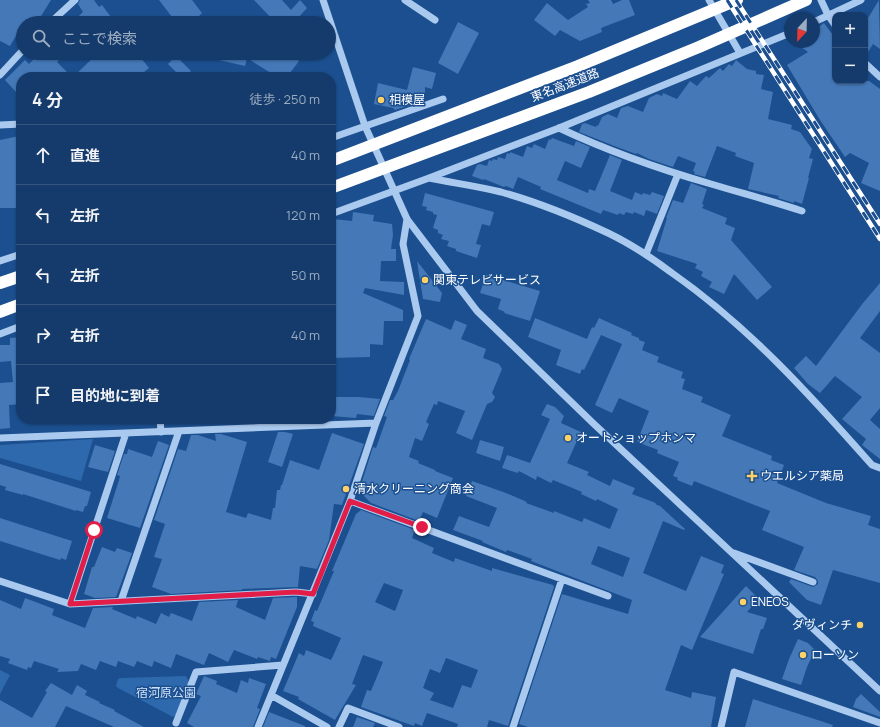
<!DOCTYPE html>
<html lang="ja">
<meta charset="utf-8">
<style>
body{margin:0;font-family:Manrope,"Noto Sans JP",sans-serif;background:#214673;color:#f1f3f6}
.controls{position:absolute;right:12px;top:12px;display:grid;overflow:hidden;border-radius:8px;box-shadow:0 1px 3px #0004}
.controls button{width:36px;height:36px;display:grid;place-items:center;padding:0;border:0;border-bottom:1px solid #33557e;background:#143b6b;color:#f1f3f6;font:20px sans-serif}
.compass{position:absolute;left:784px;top:12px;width:36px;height:36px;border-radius:50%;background:#143b6b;box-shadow:0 1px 3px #0004;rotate:202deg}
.stop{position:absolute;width:12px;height:12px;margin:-9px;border:3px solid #e11d48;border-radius:50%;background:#fff}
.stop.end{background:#e11d48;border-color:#fff;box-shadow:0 1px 4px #0008}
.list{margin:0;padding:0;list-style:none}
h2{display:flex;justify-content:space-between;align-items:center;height:52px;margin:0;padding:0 16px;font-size:17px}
h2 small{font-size:13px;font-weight:400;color:#9dadc1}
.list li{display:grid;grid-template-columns:26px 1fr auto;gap:12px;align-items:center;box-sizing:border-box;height:60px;padding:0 16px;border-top:1px solid #33557e}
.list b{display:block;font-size:15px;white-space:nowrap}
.list em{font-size:13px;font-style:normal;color:#9dadc1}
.icon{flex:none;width:22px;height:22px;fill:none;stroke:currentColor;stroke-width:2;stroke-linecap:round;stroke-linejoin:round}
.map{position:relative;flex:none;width:880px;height:727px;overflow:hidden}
.search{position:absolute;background:#143b6b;box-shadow:0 1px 3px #0004;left:16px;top:16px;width:320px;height:44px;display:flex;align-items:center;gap:10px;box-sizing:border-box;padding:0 14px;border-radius:22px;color:#9dadc1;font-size:15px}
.panel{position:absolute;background:#143b6b;box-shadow:0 1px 3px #0004;left:16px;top:72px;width:320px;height:352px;border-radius:16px}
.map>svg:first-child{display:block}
</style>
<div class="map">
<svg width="880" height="727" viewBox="0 0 880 727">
<rect width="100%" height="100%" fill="#1b4f8f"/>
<path fill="#2e69ad" d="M93 439 81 481 0 458V445Z
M0 670 10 675 0 694Z
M186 676 189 682 176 715 173 717 118 688 116 686 118 679 121 678Z"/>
<path fill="#4478b7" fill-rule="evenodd" d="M0 0H51L38 21 32 18 30 22 26 19 10 46 0 41Z
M80 0H94L99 7 102 5 111 17 103 23H71L83 12 78 4Z
M159 0H192L202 13 199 16 203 23H165L172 17Z
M254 0H282L291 10 300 0 307 8 298 18 295 23H276Z
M588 0H611L613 4 622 0H629L635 15 601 28 602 32 580 41 560 30 555 36 534 20 547 3 568 20 588 7 586 4 590 3Z
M879 0 880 49 873 44 865 57V23Z
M458 22 479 33 458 74 438 63Z
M824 23 835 38V81H869L880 89V191L861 183 869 163 850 153 845 157 820 120 787 65 808 52 794 42H814V30Z
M40 53H66L57 62 72 77H21V87L16 92 5 80 25 60 29 64Z
M98 53H114L118 58 124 53H137L149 68 138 77H73Z
M207 53H287L299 61 287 77 282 74 281 76 276 72 274 75 247 58 245 66 206 57Z
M176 56 191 71 185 77H181L168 64Z
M736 60 747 69 756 71V74L764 75 761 89 773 92 768 119 792 125 791 129 800 132 812 149 809 158 813 159 808 178H809L802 204 794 201V203L778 198 779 196 748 189 754 163 735 156 736 153 717 146 705 177 694 174 695 172 693 171 696 163 678 156 673 167 649 159 637 153 636 154 617 147 579 132 582 124 585 123 596 127 597 125 598 126 602 117 608 114 617 118 621 108 628 106 643 112 649 98 657 94 662 96 663 93 677 99 690 81 697 86 706 76 709 78 720 68 723 71 729 64 732 66Z
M413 67 436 73 432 89 425 87V100L395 110 393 108 374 104 378 83 407 90Z
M19 136 21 144V182H19V208H0V140Z
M552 138 574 146 576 141 590 147 581 168 565 161 557 180 588 193 589 189 595 191 610 155 622 160 610 191 632 200 635 192 642 195 643 193 650 195 652 192 664 196 657 214 646 210 644 216 634 212 633 214 626 212 624 215 619 213 618 215 603 210 601 214 540 189 541 187 518 177 513 189 506 186 504 187 484 179 483 180 472 176 477 165 480 164 487 166 489 160 492 161 493 159 497 160 498 157 505 159 507 153 510 154V152L523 157 527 146 532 148 534 144 545 149 549 139 551 140Z
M691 183 707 189 702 204 704 205 702 208 727 218 725 224 735 228 731 240 772 287 757 300 734 274 724 294 709 287 712 282 701 276 703 272 695 268 697 264 657 251 667 218H666L673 200 683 203Z
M425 193 494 212 490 226 482 224 476 244 481 245 477 258 456 251V249L447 246 449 241 441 239 443 235 438 233V230L433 228 437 215 433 214V212L426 210 427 207 422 206Z
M353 212 374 215 373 221 392 224 393 235 391 249H396V261H381L380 281 404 282V295L365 288 363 293 403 310V321H384L383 345 370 344V357L331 358V230L333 219 352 221Z
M417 261 442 293 440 302 423 299Z
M486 275 540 291 530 321 504 313 505 312 498 309 501 299 480 293Z
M880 283V311L860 338 880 353V408L870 420 880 429V459L862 445 866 439 842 419 862 397 835 376 820 393 808 384 794 368 806 356 816 366 863 303Z
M535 318 587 339 592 327 594 328 599 318 632 333 631 335 639 338V340L645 342 642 350 659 357 657 362 683 372 681 378 685 379 682 389 703 397 701 402 731 415 722 436 772 456 771 460 784 465 777 483 826 503 871 516 868 525 880 529V583L833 570 821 605 807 600 789 582 791 579 813 587 818 584V581L815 577 794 570 804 547 762 530 770 511 694 481 692 486 677 480 678 478 673 476 679 462 657 453 658 450 637 442 649 411 619 398 612 413 595 405 622 344 601 335 584 370 582 369 580 374 556 365 561 350 528 337Z
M426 319 451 330 455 320 467 325 461 339 486 349 483 358 499 364 502 369 492 393 495 397 492 402 487 404 472 440 456 433 465 411 438 401 437 405 434 404 426 422 429 424 422 441 415 438 409 457 419 461 418 463 435 470V471L453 478 437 518 423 512 419 521 371 503 359 491 373 447 376 448 387 417 384 416 390 400H393L398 391 410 360 409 359Z
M21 337V404L9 405 10 428 0 429V383L13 382 11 361 0 362V345H10V338Z
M331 397H359L380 399 374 416 357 414 356 418 331 416Z
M547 404 555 407 564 416 561 423 581 432 567 463 589 472 587 475 610 486 613 479 635 488 632 494 656 503 655 504 660 506 685 529 684 530 663 521 643 573 686 591 701 556 724 565 721 573 724 574 692 650 681 645 665 690 691 698 692 692 716 697 711 727H528L519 724 562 594 628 614 632 600 531 561 532 559 507 550 506 552 482 542 483 541 453 530 459 516 489 527 497 508 466 496 472 481 506 493 527 502 526 503 554 513V511L582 522 584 518 610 529 618 509 597 499 596 501 581 494 582 492 553 480 551 483 537 476 536 480 519 471 518 473 502 468 507 455 530 463 550 419 541 415ZM598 546 630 558 623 577 591 564Z
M278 432H285L293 434 282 467 268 462Z
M332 433 364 444 342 505 334 504 329 540 317 569 300 566 298 587 242 589V590L171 594 152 587 162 559 154 557 165 524 154 520 178 449 186 451 191 435H198L216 441 215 434H221L247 442 226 512 246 518 248 513 271 520 273 508H275L277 490H280L281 485H282L290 460 319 470Z
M480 440 504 447 500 461 476 453Z
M158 441 169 445 140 528 107 518 119 480 120 476 117 475 124 454H127L128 449 152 457Z
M95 445 115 451 108 472 88 467Z
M0 464 91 492 87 506H85L83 512 76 510V511L23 494V495L5 490 6 487 0 485Z
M361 510 415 530 412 538 434 548 432 553 454 562 455 558 492 571V568L553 585 554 587 508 726 489 720 487 727H457L458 724 427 713 422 726 415 723 414 726 361 707 367 690 371 691 383 662 363 655 352 684 356 685 335 720 298 699 299 697 283 691 299 653 304 656 306 650 331 660 333 656 341 638 313 626 314 622 311 621 315 610 317 611 334 571H332L356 514ZM384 583 403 590 395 611 375 602ZM446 658 478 670 471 688 462 685 453 708 430 700 434 693 423 688 430 669 440 673Z
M0 518 72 541 66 560 61 558 60 560 0 541Z
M102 547 115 552 117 548 132 553 116 597 95 598 84 594 92 567H94Z
M746 586 759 599 747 612 767 618 763 629H761L753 654 700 637Z
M297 597V607L276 659 271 657 270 661 258 657 257 659 234 650 228 662 209 653 204 665 176 654 171 668 154 661 152 667 137 661 134 667 118 661 116 667 100 661 96 670 81 664 78 671 57 672 59 669 34 661 31 668 28 667 27 670 8 663 10 659 0 656V600L21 609 25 598 54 609 52 615 85 628 93 608 113 607 112 609 136 619 137 616 156 624 161 613 169 617 171 613 192 621 199 602 238 600 236 607 265 620 273 598Z
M798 639 808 643 815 650 807 667 801 685 782 679 789 659Z
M204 676 217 681 216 684 237 693 241 680 248 683 249 678 266 684 257 708 260 709 253 727H194L187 723 201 696 196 694Z
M51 683 72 695 77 685 87 691 85 695 100 702 99 703 115 710 114 711 144 727H114L66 706 55 727H0V700L32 718 47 692 45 691Z
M861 694 880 712V717L853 707 856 699Z
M753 699 833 725 832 727H745Z
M269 712 305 726V727H263Z
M357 717 375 723 373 727H353Z"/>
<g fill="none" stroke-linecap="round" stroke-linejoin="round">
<path stroke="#a9c9ee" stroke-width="7" d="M323 0 365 126 407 219 477 311 595 425 880 691
M405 0 435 20
M709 0 740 53
M821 0 828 15 835 25
M814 22 861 0
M50 23 75 0
M865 63 880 77
M0 75 23 50
M0 125 21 124
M559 128C608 151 659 169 711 184 741 193 772 201 802 211
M331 138 443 99
M429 178C453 183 477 186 501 192 537 202 574 217 608 233 631 244 652 258 672 273 748 326 811 396 872 465L880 468
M331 214 429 178 559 128 790 33
M646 254 678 174
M0 261 21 254
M0 334 21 326
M160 419 161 432
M0 438 376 423
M350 501 608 596
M734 553 813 582
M0 581 70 604 296 592 313 594
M121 601 179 431
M70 604 126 433
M271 695 327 727
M176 723 196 672 283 665
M258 727 350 501 376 423 418 316 403 244 407 219
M339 727 348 708 399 727
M513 727 562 579
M721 727 734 672 880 723"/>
<path stroke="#fff" stroke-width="12" d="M331 161 578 66 737 0
M331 188 589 92 699 47 806 0
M0 283 21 276
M0 312 21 304"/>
<defs>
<path id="rail" d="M727 0 880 239
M736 0 880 224"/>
</defs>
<use href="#rail" stroke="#fff" stroke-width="4.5"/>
<use href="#rail" stroke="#1b4f8f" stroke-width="3" stroke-dasharray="9" stroke-linecap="butt"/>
</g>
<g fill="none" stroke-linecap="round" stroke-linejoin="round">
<path stroke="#e11d48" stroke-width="5" d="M94 530 70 604 296 592 313 594 350 501 422 527"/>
</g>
<g fill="#ffd166" stroke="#1b4f8f" stroke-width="1.5">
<circle cx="381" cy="100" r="4"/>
<circle cx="425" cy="280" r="4"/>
<circle cx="568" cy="438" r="4"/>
<path d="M750 470h4v4h4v4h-4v4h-4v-4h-4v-4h4z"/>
<circle cx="346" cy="489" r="4"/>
<circle cx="743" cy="602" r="4"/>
<circle cx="860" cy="625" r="4"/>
<circle cx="803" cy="655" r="4"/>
</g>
<g text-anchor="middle" stroke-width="3" stroke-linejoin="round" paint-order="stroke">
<g font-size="12" fill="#fff" stroke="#1b4f8f">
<text transform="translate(565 85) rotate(-21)" y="4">東名高速道路</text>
</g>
<g font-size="12" fill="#fff" stroke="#1b4f8f" text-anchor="start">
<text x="389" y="104">相模屋</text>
<text x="433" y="284">関東テレビサービス</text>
<text x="576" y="442">オートショップホンマ</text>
<text x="760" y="480">ウエルシア薬局</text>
<text x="354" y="493">清水クリーニング商会</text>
<text x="751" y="606">ENEOS</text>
<text x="852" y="629" text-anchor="end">ダヴィンチ</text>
<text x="811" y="659">ローソン</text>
</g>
<g font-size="12" fill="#cfe3fa" stroke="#1b4f8f">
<text x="166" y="697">宿河原公園</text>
</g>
</g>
</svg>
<div class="controls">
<button>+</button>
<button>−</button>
</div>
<svg class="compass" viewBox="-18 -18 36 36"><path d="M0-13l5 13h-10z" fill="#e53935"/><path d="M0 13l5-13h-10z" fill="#9dadc1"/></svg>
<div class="stop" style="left:94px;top:530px"></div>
<div class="stop end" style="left:422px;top:527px"></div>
<div class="search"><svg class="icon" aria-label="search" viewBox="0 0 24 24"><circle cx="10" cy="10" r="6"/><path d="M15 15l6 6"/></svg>ここで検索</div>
<section class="panel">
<h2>4 分<small>徒歩 · 250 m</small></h2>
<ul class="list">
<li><svg class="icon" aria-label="ahead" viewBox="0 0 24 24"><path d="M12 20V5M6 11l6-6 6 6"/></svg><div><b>直進</b></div><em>40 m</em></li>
<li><svg class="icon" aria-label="left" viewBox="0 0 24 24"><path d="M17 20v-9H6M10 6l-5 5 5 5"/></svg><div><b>左折</b></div><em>120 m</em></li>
<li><svg class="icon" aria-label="left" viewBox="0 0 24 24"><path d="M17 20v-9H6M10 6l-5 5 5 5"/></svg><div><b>左折</b></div><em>50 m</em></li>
<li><svg class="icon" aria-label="right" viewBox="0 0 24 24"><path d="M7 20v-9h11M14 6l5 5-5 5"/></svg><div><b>右折</b></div><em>40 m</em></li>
<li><svg class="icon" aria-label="arrive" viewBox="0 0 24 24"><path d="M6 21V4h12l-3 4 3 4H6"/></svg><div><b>目的地に到着</b></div></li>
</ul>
</section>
</div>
